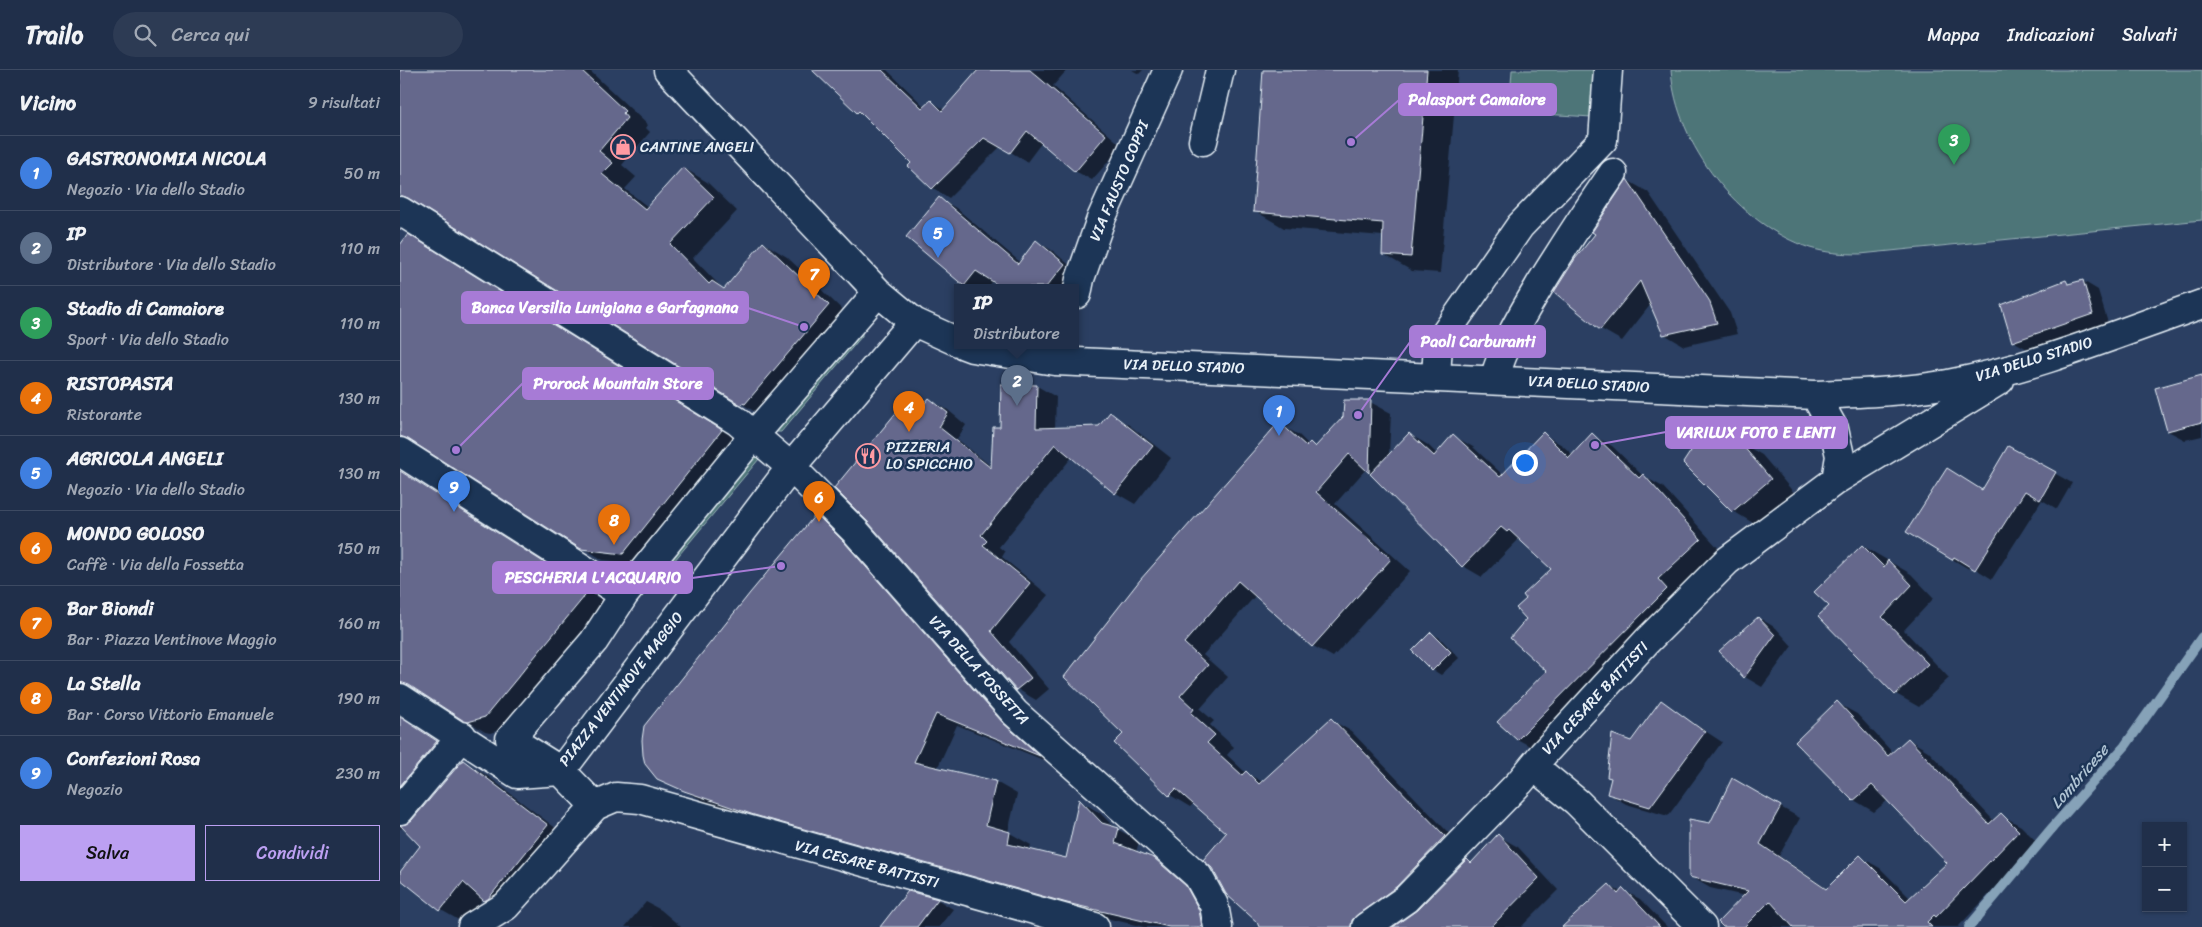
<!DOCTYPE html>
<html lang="it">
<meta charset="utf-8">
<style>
body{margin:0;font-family:Sriracha,sans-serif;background:#2d3b54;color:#f1f3f6}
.controls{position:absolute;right:15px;bottom:15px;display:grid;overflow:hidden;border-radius:0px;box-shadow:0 1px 4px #0004}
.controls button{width:45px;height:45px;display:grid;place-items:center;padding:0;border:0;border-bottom:1px solid #3d4a62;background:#202f4a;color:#f1f3f6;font:25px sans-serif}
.you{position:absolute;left:1124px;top:392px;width:18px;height:18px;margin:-12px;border:4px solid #fff;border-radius:50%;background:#1a73e8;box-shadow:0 0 0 8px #1a73e833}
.badge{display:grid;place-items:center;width:32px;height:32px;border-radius:50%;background:#bca0f2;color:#fff;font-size:16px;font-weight:700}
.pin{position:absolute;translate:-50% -41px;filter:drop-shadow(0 1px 2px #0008)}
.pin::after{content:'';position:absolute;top:26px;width:18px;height:15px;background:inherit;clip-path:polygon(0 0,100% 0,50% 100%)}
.popup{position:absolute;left:554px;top:214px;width:125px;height:65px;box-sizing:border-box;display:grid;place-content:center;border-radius:0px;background:#202f4a;filter:drop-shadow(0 1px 4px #0005);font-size:16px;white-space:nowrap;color:#a2a9b5}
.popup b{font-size:19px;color:#f1f3f6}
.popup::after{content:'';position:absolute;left:50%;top:100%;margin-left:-10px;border:10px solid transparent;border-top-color:#202f4a}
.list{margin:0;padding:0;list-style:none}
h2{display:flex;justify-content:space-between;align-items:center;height:65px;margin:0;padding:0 20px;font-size:21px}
h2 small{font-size:16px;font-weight:400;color:#a2a9b5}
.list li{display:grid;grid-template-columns:32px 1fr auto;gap:15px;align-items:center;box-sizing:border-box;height:75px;padding:0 20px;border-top:1px solid #3d4a62}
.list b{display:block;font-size:19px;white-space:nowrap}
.list p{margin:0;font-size:16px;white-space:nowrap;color:#a2a9b5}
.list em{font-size:16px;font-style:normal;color:#a2a9b5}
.actions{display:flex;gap:10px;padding:15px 20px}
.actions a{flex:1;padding:11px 0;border:1px solid #bca0f2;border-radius:0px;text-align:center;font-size:18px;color:#bca0f2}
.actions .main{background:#bca0f2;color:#111}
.icon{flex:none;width:28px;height:28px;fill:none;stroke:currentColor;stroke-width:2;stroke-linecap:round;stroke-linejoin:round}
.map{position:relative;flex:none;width:1802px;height:857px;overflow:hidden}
header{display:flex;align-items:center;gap:30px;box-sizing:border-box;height:70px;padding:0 25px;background:#202f4a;border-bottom:1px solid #3d4a62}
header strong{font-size:24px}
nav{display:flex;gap:28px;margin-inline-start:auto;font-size:18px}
.search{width:350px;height:45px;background:#2d3b54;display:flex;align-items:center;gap:12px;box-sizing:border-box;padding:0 18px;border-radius:28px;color:#a2a9b5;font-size:19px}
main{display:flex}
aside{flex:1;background:#202f4a}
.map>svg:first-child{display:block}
</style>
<header>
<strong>Trailo</strong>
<div class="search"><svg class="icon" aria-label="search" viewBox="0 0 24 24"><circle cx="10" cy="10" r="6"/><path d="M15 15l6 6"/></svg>Cerca qui</div>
<nav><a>Mappa</a><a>Indicazioni</a><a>Salvati</a></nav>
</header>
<main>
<aside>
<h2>Vicino<small>9 risultati</small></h2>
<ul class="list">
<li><span class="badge" style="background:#3f7fe0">1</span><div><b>GASTRONOMIA NICOLA</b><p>Negozio · Via dello Stadio</p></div><em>50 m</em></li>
<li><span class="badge" style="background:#5c6f8a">2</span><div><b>IP</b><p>Distributore · Via dello Stadio</p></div><em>110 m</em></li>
<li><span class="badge" style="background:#2e9e5b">3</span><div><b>Stadio di Camaiore</b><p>Sport · Via dello Stadio</p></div><em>110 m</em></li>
<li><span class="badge" style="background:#e8710a">4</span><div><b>RISTOPASTA</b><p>Ristorante</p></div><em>130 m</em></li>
<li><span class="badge" style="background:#3f7fe0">5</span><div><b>AGRICOLA ANGELI</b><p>Negozio · Via dello Stadio</p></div><em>130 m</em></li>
<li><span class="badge" style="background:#e8710a">6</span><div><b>MONDO GOLOSO</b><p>Caffè · Via della Fossetta</p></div><em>150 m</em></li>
<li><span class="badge" style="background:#e8710a">7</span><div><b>Bar Biondi</b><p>Bar · Piazza Ventinove Maggio</p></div><em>160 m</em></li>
<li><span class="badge" style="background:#e8710a">8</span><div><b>La Stella</b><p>Bar · Corso Vittorio Emanuele</p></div><em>190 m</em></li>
<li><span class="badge" style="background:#3f7fe0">9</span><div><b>Confezioni Rosa</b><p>Negozio</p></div><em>230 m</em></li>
</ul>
<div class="actions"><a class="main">Salva</a><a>Condividi</a></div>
</aside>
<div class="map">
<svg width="1802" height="857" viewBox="0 0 1802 857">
<rect width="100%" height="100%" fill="#2b3f62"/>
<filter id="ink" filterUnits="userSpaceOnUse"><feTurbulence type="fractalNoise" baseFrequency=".02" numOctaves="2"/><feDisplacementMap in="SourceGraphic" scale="10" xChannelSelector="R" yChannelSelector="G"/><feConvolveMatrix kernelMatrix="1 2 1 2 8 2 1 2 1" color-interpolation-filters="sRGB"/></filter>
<g filter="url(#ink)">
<path fill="#4d7578" stroke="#9ab3b8" d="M1112 0H1195L1192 47 1109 42Z
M1271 0H1802V150L1460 184C1443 184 1427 183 1410 178 1339 155 1276 75 1271 0Z
M462 258V266L381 362H375V358Z
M354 382 360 384 359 389 269 497H263Z"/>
<path fill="#0007" d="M0 0H189L248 55 246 58 250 62 222 95 236 107 225 119 248 137 284 98 307 112 337 141 293 188 322 218 325 220 364 173 387 187 452 249 365 348 26 138 20 140 0 128Z
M419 0H487L525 37 531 31 545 40 577 3 574 0H667L653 16 722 76 692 110 675 101 642 72 627 92 601 76 549 128 533 118 510 96 513 93 468 48 458 42Z
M732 0H743L739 4Z
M866 0H1058L1040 203 1012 201 983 184V166L884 158 855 141Z
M1227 110 1248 122 1330 243 1337 264 1284 276 1264 264 1251 234 1222 271 1201 259 1197 164Z
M539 129 556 138 620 192 636 171 653 181 681 205 671 217H605L594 210 588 217H569L565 215Z
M0 177 28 178 341 372 244 494 203 490 21 377 14 379 4 394 6 402 12 408 208 534 106 658 90 663 85 662 23 623 14 625 6 648 11 654 57 683 5 749V757L13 751 63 691 86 705 170 769 108 844 83 829 64 853 41 840 0 808V804L22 776 3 758 0 759Z
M1683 211 1698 220 1708 253 1629 280 1613 271 1666 212 1671 214Z
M1802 306V366L1785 370 1768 361Z
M637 316 656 327 655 359 699 357 710 344 729 355 771 388 735 434 716 423 672 387 599 477 605 482 602 487 648 525 609 572 649 619 636 630 617 619 469 451 504 335 518 343 529 329 548 340 566 355 557 369 592 397 601 358Z
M970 332 991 343 989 385 1009 364 1028 375 1037 384 1054 366 1073 377 1103 405 1143 364 1162 375 1173 385 1192 365 1212 376 1243 406 1263 417 1320 480 1276 521 1285 530 1137 680 1117 669 1148 601 1128 549 1153 499 1120 468 1082 507 1063 496 966 399 935 434 1010 501 933 587 913 576 856 525 803 585 828 607 800 639 814 651 810 655 834 677 827 685 846 703 863 712 931 650 951 661 1064 779 973 857H860L828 763 795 732 790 737 770 725 716 673 724 664 879 354 899 365 909 375 916 377Z
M1336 370 1362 385 1395 424 1358 456 1333 441 1284 393Z
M1608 377 1672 413 1657 439 1642 430 1592 509 1571 496 1569 499 1552 489Z
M416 446 437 457 656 695 557 655 537 699 596 712 617 724 608 762 631 775 629 780 666 789 680 731 700 743 715 758 739 771 736 783 754 789 775 802 806 829 820 857H744L689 844 376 756 306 732 258 708Z
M1463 476 1511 504 1534 528 1504 560 1549 608 1519 637 1496 624 1420 546 1430 536Z
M1359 548 1376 558 1392 576 1362 617 1345 607 1321 581Z
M1031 563 1040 568 1059 588 1041 605 1033 600Z
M1261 632 1322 672 1268 746 1226 734 1209 724 1231 672Z
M1437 633 1457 644 1493 683 1508 669 1528 681 1594 751 1601 745 1621 756 1638 773 1558 857H1322L1319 854 1345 826 1310 818 1290 806 1310 755 1332 710 1400 748 1379 786 1427 819 1460 787 1480 798 1511 829 1548 794 1488 730 1474 742 1454 730 1396 672Z
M1098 766 1118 777 1158 820 1121 857H995L1016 843 1067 790 1072 793Z
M1209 816 1221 822 1223 820 1240 829 1267 857H1189Z
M508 822 538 830 553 839 539 857H482Z
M246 832 261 840 281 857H225Z"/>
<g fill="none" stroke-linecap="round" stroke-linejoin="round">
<path stroke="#86a2b8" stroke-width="10" d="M1569 857 1653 757 1725 676 1802 567"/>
</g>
<path fill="#65678c" stroke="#e8f1f8" d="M0 0H181L225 41 223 43 227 48 199 81 213 93 202 104 245 139 283 97 314 127 270 174 309 214 312 211 324 219 363 172 429 235 345 334 342 333 341 335 8 128 0 125Z
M412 0H482L522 38 531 30 542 41 578 0H630L706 65 675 102 627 61 610 83 584 68 532 119 508 96 511 93 459 41 457 43Z
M863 0H1027L1011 187 982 185 983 153 853 142Z
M1227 109 1309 230 1317 253 1263 265 1240 211 1200 260 1154 222 1175 189 1195 164 1192 162Z
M539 127 618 194 636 170 665 194 646 217H601L576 201 564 216 506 167Z
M8 164 322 360 223 484 181 479 8 369 0 366V175Z
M1666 210 1668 214 1683 210 1693 244 1612 272 1601 235Z
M1802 305V352L1767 361 1755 318Z
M601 314 637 315 636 358 699 356 710 342 753 376 715 424 655 374 581 465 587 471 583 475 630 513 591 561 631 608 616 620 468 452 434 418 504 333 517 343 529 328 548 343 539 357 591 398 593 357H600Z
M944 330H971L969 403 949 384 916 422 991 489 912 577 838 511 784 573 808 595 780 626 794 639 791 643 815 665 807 673 842 705 846 701 859 714 931 648 1045 766 996 817 957 845 952 850 951 857H859L857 852 826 824 812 798 803 790 826 763 776 719 769 726 714 673 723 664 664 607 740 510 879 352 906 376 910 372 915 377 943 347Z
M1143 362 1169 388 1192 363 1239 408 1243 404 1301 469 1258 509 1267 519 1117 670 1097 652 1146 601 1110 568 1126 549 1116 538 1126 529 1123 525 1151 499 1109 460 1107 462 1101 457 1062 497 970 404 1009 363 1034 386 1053 364 1100 407Z
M1302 364 1337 369 1371 409 1332 442 1283 393Z
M1608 376 1656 402 1640 430 1625 421 1575 500 1554 487 1552 490 1506 462 1547 398 1582 420Z
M0 401 189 521 85 647 68 652 64 651 9 615 0 612Z
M416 444 445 473 603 653 640 686 536 644 514 692 596 711 586 755 610 762 608 774 666 788 679 729 702 753 719 758 715 773 754 788 786 816 799 840 802 857H769L667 833 354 745 284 721 257 709 245 694 243 685 242 670 244 656 350 523Z
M1462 475 1484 497 1488 490 1512 515 1482 547 1528 594 1495 625 1418 546 1429 536 1414 522Z
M1358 547 1375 565 1344 608 1319 581Z
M1031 562 1051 582 1032 601 1012 581Z
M1261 630 1305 662 1250 737 1207 724 1211 708 1207 707 1212 664 1231 671Z
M1437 631 1488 686 1508 668 1589 754 1601 743 1619 761 1536 847 1534 845 1527 852 1532 857H1393L1370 831 1344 857H1323L1318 852 1348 821 1289 807V749L1310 753 1332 708 1381 736 1360 774 1426 819 1460 785 1506 831 1547 793 1472 715 1453 731 1395 672Z
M0 647 37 671 0 716Z
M63 690 148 755 88 829 84 831 63 812 40 841 0 809V802L20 776 0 755 6 754 12 750Z
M1098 764 1139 808 1091 857H993L1017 840 1067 789 1071 793Z
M1209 814 1218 824 1223 818 1260 857H1162Z
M508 821 538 829 517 857H480Z"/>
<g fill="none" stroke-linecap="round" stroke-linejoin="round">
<defs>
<path id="minor" d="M268 0 478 222 514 252 558 272
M803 71 820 0
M0 141 337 351 391 397 456 462 615 643 798 806 814 835 818 857
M677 224 680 209 701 149 768 0
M564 275 572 278 655 291 1415 325C1459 323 1504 322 1548 314 1635 298 1719 263 1802 234
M1036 307 1038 274 1120 156 1203 70 1208 0
M1094 310C1104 274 1122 245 1141 213 1164 176 1188 139 1213 103
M1415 325 1434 359 1440 386 1436 410
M0 382 224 525
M0 628 117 704 161 701
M1133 696 1177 732 1302 857
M161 701 391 397 514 252
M195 736 161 701 110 669 194 571 224 525 355 364 478 222
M0 740 62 666
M72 857 106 836 195 736 216 727 240 729 695 857
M966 857 1006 829 1120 712 1143 684 1247 571 1327 491 1436 410 1600 310"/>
</defs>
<use href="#minor" stroke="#e8f1f8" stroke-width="31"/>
<use href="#minor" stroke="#1d3557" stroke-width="28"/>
</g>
</g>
<defs>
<symbol id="shop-ring" viewBox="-11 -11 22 22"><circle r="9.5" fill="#1d3557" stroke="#ff9aa2" stroke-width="1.5"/><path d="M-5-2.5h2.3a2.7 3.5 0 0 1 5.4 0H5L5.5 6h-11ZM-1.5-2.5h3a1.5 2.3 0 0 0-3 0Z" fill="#ff9aa2"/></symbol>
<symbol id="restaurant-ring" viewBox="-11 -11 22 22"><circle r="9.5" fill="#1d3557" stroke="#ff9aa2" stroke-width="1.5"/><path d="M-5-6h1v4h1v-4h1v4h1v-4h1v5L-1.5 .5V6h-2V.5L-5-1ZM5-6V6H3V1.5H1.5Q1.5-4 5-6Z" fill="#ff9aa2"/></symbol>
</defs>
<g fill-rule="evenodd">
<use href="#shop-ring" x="209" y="63" width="28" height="28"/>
<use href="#restaurant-ring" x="454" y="372" width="28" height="28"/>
</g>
<g text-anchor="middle" stroke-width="5" stroke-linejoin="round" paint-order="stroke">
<g font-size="15" fill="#e8f1f8" stroke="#1d3557" text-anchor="start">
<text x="240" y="82">CANTINE ANGELI</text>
<text x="486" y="382">PIZZERIA<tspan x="486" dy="17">LO SPICCHIO</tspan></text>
</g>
<g font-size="15" fill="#e8f1f8" stroke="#1d3557">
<text transform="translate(719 111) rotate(-67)" y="5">VIA FAUSTO COPPI</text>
<text transform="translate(1634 289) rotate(-17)" y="5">VIA DELLO STADIO</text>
<text transform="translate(784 296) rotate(2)" y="5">VIA DELLO STADIO</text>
<text transform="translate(1189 314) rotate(3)" y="5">VIA DELLO STADIO</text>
<text transform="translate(579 600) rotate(48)" y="5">VIA DELLA FOSSETTA</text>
<text transform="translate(221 619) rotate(-52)" y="5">PIAZZA VENTINOVE MAGGIO</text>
<text transform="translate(1195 628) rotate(-47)" y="5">VIA CESARE BATTISTI</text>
<text transform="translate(467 794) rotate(15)" y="5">VIA CESARE BATTISTI</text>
</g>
<g font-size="16" font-style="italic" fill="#afc3d3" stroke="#1d3557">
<text transform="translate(1679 706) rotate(-49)" y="6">Lombricese</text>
</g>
</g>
<path fill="none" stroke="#a77bd6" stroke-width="2" d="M951 72L999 30M404 257L348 238M958 345L1010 272M56 380L123 313M1195 375L1266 362M381 496L292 508"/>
<g fill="#a77bd6" stroke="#1d3557" stroke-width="2">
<circle cx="951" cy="72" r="5"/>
<circle cx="404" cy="257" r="5"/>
<circle cx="958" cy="345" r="5"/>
<circle cx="56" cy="380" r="5"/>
<circle cx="1195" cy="375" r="5"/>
<circle cx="381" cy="496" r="5"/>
</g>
<g fill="#a77bd6" stroke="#a77bd6" stroke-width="2">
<rect x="999" y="14" width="157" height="31" rx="5"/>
<rect x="62" y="222" width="286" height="31" rx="5"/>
<rect x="1010" y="256" width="135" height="31" rx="5"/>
<rect x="123" y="298" width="190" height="31" rx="5"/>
<rect x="1266" y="347" width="181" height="31" rx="5"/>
<rect x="93" y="492" width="199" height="31" rx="5"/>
</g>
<g font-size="16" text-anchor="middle" font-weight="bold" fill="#fff">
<text x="1077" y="35">Palasport Camaiore</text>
<text x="205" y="243">Banca Versilia Lunigiana e Garfagnana</text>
<text x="1078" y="277">Paoli Carburanti</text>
<text x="218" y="319">Prorock Mountain Store</text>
<text x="1356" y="368">VARILUX FOTO E LENTI</text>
<text x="193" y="513">PESCHERIA L'ACQUARIO</text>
</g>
</svg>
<div class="controls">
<button>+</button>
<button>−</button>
</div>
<div class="you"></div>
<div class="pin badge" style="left:879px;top:366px;background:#3f7fe0">1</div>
<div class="pin badge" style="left:617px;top:336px;background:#5c6f8a">2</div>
<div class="popup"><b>IP</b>Distributore</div>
<div class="pin badge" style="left:1554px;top:95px;background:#2e9e5b">3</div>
<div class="pin badge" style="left:509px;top:362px;background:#e8710a">4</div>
<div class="pin badge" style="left:538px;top:188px;background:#3f7fe0">5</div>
<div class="pin badge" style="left:419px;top:452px;background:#e8710a">6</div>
<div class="pin badge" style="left:414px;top:229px;background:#e8710a">7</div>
<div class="pin badge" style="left:214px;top:475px;background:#e8710a">8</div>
<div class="pin badge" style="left:54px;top:442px;background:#3f7fe0">9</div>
</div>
</main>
